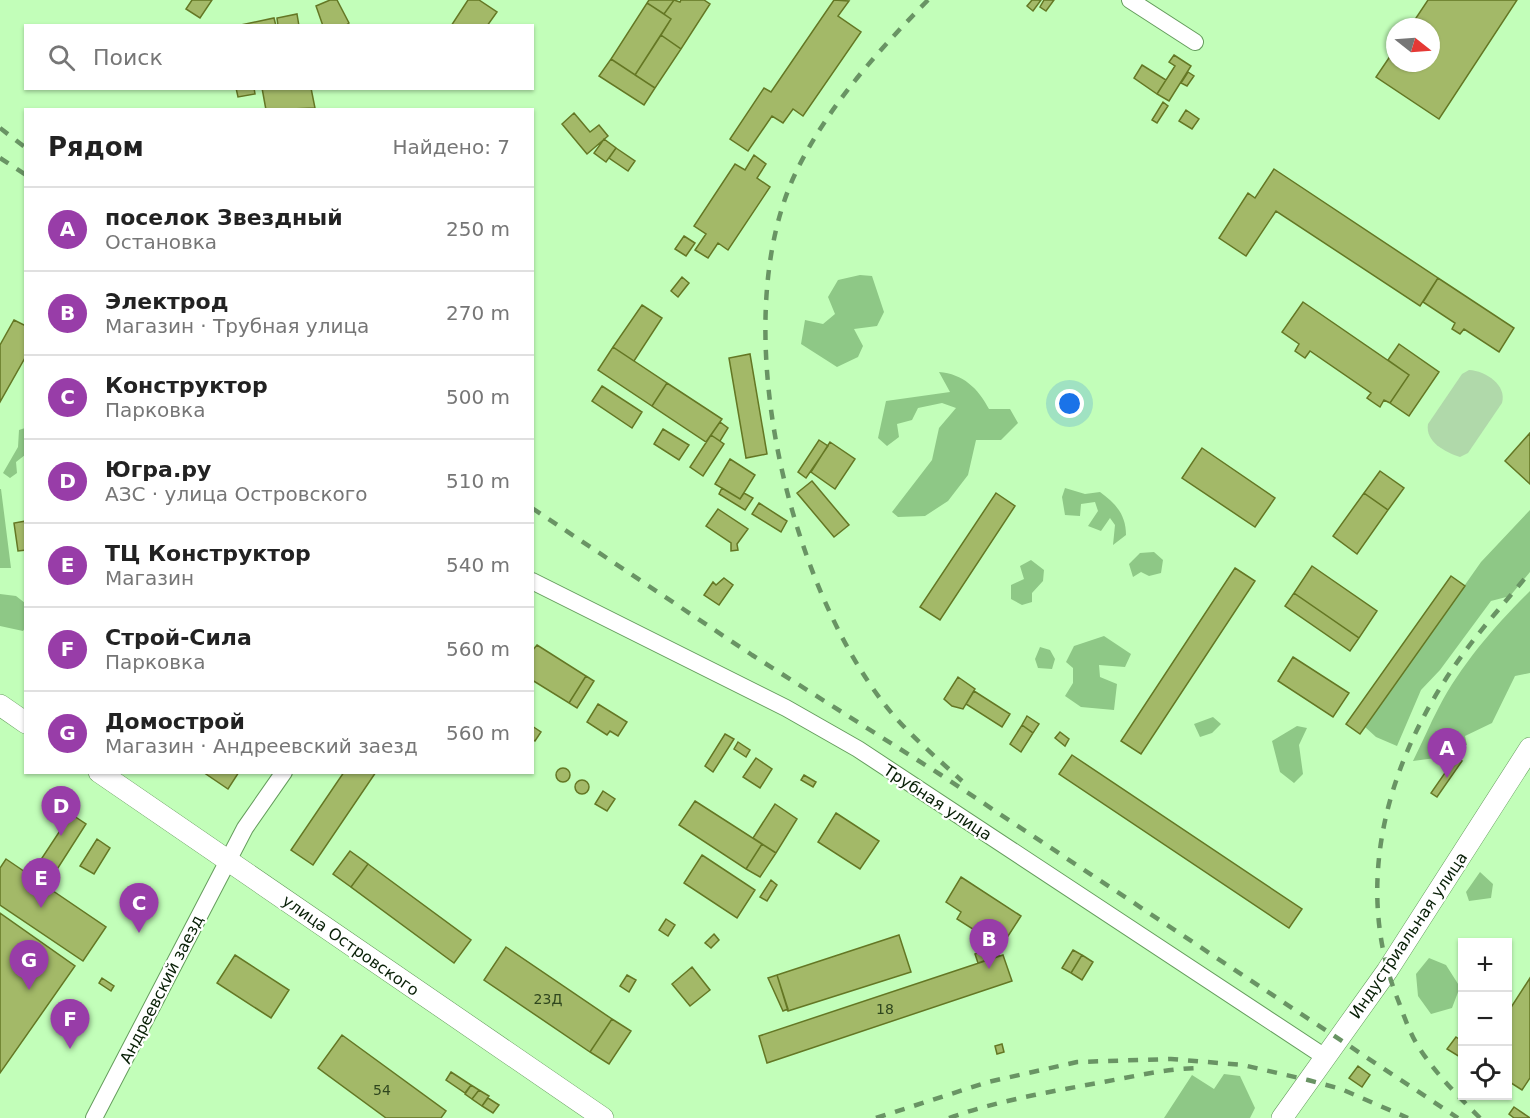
<!DOCTYPE html>
<html lang="ru">
<meta charset="utf-8">
<style>
body{margin:0;font-family:"DejaVu Sans",sans-serif;background:#f2f2f2;color:#222}
.controls{position:absolute;right:18px;bottom:18px;display:grid;overflow:hidden;border-radius:0px;box-shadow:0 2px 4px #0004}
.controls button{width:54px;height:54px;display:grid;place-items:center;padding:0;border:0;border-bottom:2px solid #e0e0e0;background:#fff;color:#222;font:30px sans-serif}
.compass{position:absolute;left:1386px;top:18px;width:54px;height:54px;border-radius:50%;background:#fff;box-shadow:0 2px 4px #0004;rotate:107deg}
.you{position:absolute;left:1070px;top:404px;width:21px;height:21px;margin:-15px;border:4px solid #fff;border-radius:50%;background:#1a73e8;box-shadow:0 0 0 9px #1a73e833}
.badge{display:grid;place-items:center;width:39px;height:39px;border-radius:50%;background:#983da8;color:#fff;font-size:20px;font-weight:700}
.pin{position:absolute;translate:-50% -50px;filter:drop-shadow(0 2px 3px #0008)}
.pin::after{content:'';position:absolute;top:32px;width:21px;height:18px;background:inherit;clip-path:polygon(0 0,100% 0,50% 100%)}
.list{margin:0;padding:0;list-style:none}
h2{display:flex;justify-content:space-between;align-items:center;height:78px;margin:0;padding:0 24px;font-size:26px}
h2 small{font-size:20px;font-weight:400;color:#767676}
.list li{display:grid;grid-template-columns:39px 1fr auto;gap:18px;align-items:center;box-sizing:border-box;height:84px;padding:0 24px;border-top:2px solid #e0e0e0}
.list b{display:block;font-size:22px;white-space:nowrap}
.list p{margin:0;font-size:20px;white-space:nowrap;color:#767676}
.list em{font-size:20px;font-style:normal;color:#767676}
.icon{flex:none;width:33px;height:33px;fill:none;stroke:currentColor;stroke-width:2;stroke-linecap:round;stroke-linejoin:round}
.map{position:relative;flex:none;width:1530px;height:1118px;overflow:hidden}
.search{position:absolute;background:#fff;box-shadow:0 2px 4px #0004;left:24px;top:24px;width:510px;height:66px;display:flex;align-items:center;gap:15px;box-sizing:border-box;padding:0 21px;border-radius:0px;color:#767676;font-size:22px}
.panel{position:absolute;background:#fff;box-shadow:0 2px 4px #0004;left:24px;top:108px;width:510px;height:666px;border-radius:0px}
.map>svg:first-child{display:block}
</style>
<div class="map">
<svg width="1530" height="1118" viewBox="0 0 1530 1118">
<rect width="100%" height="100%" fill="#c2feb9"/>
<path fill="#b0d9aa" d="M1469 370C1486 371 1507 385 1502 403L1468 453 1460 457C1445 452 1425 442 1428 424L1462 374Z"/>
<path fill="#8ec886" d="M860 275 872 276 884 312 877 326 854 329 863 346 858 357 837 367 801 344 805 320 823 324 835 314 828 297 838 280Z
M939 372C963 374 978 388 989 409H1010L1018 423 1001 440H976L968 475 948 501 925 516 898 517 892 512 932 460 939 428 956 408 942 403 918 408 912 420 897 424 899 437 887 446 878 438 886 401 950 392Z
M25 428V455L16 462 17 473 10 478 3 473 18 447 19 430Z
M1065 488 1085 494 1100 492C1115 503 1126 514 1126 535L1113 545 1115 525 1110 518 1101 531 1088 526 1098 511 1095 502 1081 504 1080 516 1065 515 1062 497Z
M0 489H1L11 568H0Z
M1530 510V572L1510 596 1491 601 1440 670 1421 690 1397 746 1376 737 1365 727 1481 562Z
M1154 552 1163 560 1161 573 1149 576 1141 572 1133 577 1129 564 1140 553Z
M1031 560 1044 570 1043 581 1032 593V602L1022 605 1011 599V585L1024 579 1020 566Z
M1530 591V673L1515 676 1492 723 1465 736 1467 745 1451 742 1443 757 1413 761C1422 743 1430 724 1439 707 1460 666 1497 623 1530 591Z
M0 594 16 596 25 603V628L23 631 0 626Z
M1104 636 1131 654 1125 667 1099 665 1100 677 1117 684 1114 710 1081 707 1065 696 1073 683V668L1066 662 1074 646Z
M1040 647 1050 650 1055 659 1052 669 1038 668 1035 659Z
M1213 717 1221 724 1212 733 1200 737 1194 724Z
M1297 726 1307 728 1299 745 1303 774 1294 783 1280 772 1272 741Z
M1480 872 1493 884 1491 898 1469 901 1466 892Z
M1429 958 1446 965 1460 987 1452 1008 1431 1014 1418 996 1416 974Z
M1224 1074 1240 1076 1255 1108 1250 1118H1164L1192 1075 1214 1089Z"/>
<path fill="#a3b968" stroke="#647724" stroke-width="1.5" d="M192 0H212L200 18 186 9Z
M330 0H337L349 23 345 26H323L316 6Z
M468 0H479L497 12 487 26H451Z
M649 0H674L664 14 647 3Z
M674 0 680 2 681 0H704L710 4 681 49 661 35 671 19 664 14Z
M834 0 849 1 838 16 861 32 803 116 793 109 783 123 772 116 748 151 730 139 764 88 771 92Z
M1032 0H1041L1033 11 1027 6Z
M1044 0H1054L1046 11 1040 7Z
M1428 0H1517L1439 119 1376 77 1395 49V63H1431V27H1410Z
M647 3 671 19 635 75 611 59Z
M297 14 299 26H278L277 18Z
M274 18 276 26H236Z
M661 35 681 49 655 88 635 75Z
M1174 55 1191 66 1169 101 1157 94 1175 66 1169 62Z
M611 59 655 88 644 105 599 76Z
M1142 65 1166 80 1157 94 1134 78Z
M1188 72 1194 76 1187 86 1181 83Z
M236 88H254L255 94 238 97Z
M262 88H311L315 108 266 110Z
M1163 102 1168 106 1157 123 1152 120Z
M1186 110 1199 119 1192 129 1179 121Z
M574 113 590 132 599 125 608 136 587 154 562 124Z
M604 139 616 148 606 162 594 153Z
M616 148 635 161 628 171 609 158Z
M754 155 766 164 757 178 770 187 728 250 718 243 708 258 695 250 706 234 694 226 735 164 745 170Z
M1274 169 1438 278 1420 306 1276 211 1246 256 1219 238 1248 193 1255 198Z
M684 236 695 243 686 256 675 249Z
M682 277 689 283 678 297 671 291Z
M1438 278 1514 328 1499 352 1464 329 1460 334 1452 329 1455 323 1423 302Z
M1303 302 1409 375 1390 403 1384 400 1380 407 1367 398 1371 393 1310 351 1305 358 1295 351 1299 344 1282 332Z
M642 305 662 318 634 361 613 347Z
M14 320 26 326V356L0 402V345Z
M1399 344 1439 372 1409 416 1390 403 1409 375 1388 360Z
M613 347 667 383 652 406 598 370Z
M750 354 767 454 746 458 729 358Z
M667 383 722 419 706 442 652 406Z
M602 386 642 412 632 428 592 401Z
M720 422 728 428 720 441 711 435Z
M663 429 689 445 679 460 654 444Z
M1530 433V484L1505 461Z
M711 435 724 444 703 476 690 467Z
M819 440 828 446 806 478 798 472Z
M830 442 855 459 835 489 811 472Z
M1202 448 1275 498 1255 527 1182 478Z
M730 459 755 475 740 499 715 484Z
M1380 471 1404 488 1388 510 1364 493Z
M812 481 849 525 834 537 797 493Z
M722 488 740 499 744 493 753 498 745 510 719 494Z
M996 493 1015 506 940 620 920 607Z
M1364 493 1388 510 1357 554 1333 536Z
M759 503 787 521 781 532 752 514Z
M718 509 748 529 737 544 738 550 731 551V543L706 526Z
M26 521V550L18 551 14 523Z
M1312 566 1377 611 1359 638 1294 593Z
M1235 568 1255 581 1141 754 1121 741Z
M1451 576 1465 586 1360 734 1346 724Z
M724 578 733 585 719 605 704 595 713 582 716 585Z
M1294 593 1359 638 1350 651 1285 606Z
M537 645 586 676 569 703 532 680V651Z
M1293 657 1349 693 1333 717 1278 681Z
M586 676 594 681 577 708 569 703Z
M958 677 975 689 963 709 952 706 944 699Z
M974 691 1010 714 1002 727 966 704Z
M598 704 627 722 618 736 610 731 607 735 587 722Z
M1027 716 1039 724 1033 733 1022 725Z
M1022 725 1033 733 1021 752 1010 744Z
M532 726 541 732 535 741 532 739Z
M1060 732 1069 739 1065 746 1055 738Z
M725 734 734 739 713 772 705 766Z
M738 742 750 750 746 757 734 749Z
M1072 755 1302 909 1289 928 1059 774Z
M1456 757 1462 761 1437 797 1431 793Z
M756 758 772 769 760 788 743 777Z
M556 775a7 7 0 1 1 14 0a7 7 0 1 1-14 0Z
M203 772H239L228 789Z
M344 772H376L313 865 291 850Z
M804 775 816 782 813 787 801 780Z
M575 787a7 7 0 1 1 14 0a7 7 0 1 1-14 0Z
M603 791 615 799 607 811 595 804Z
M695 801 762 844 746 869 679 825Z
M775 804 797 819 776 853 753 838Z
M836 813 879 841 860 869 818 842Z
M71 814 86 824 56 871 40 861Z
M97 839 110 848 94 874 80 866Z
M762 844 776 853 760 877 746 869Z
M350 851 368 864 351 887 333 874Z
M702 855 755 890 737 918 684 883Z
M6 859 106 927 83 961 0 905V868Z
M368 864 471 940 454 963 351 887Z
M961 877 1021 916 1001 947 957 919 961 912 946 902Z
M771 880 777 885 767 901 760 897Z
M0 913 75 966 0 1073Z
M666 919 675 925 668 936 659 930Z
M714 934 719 940 711 948 705 943Z
M899 935 911 972 788 1011 777 975Z
M506 947 612 1019 590 1052 484 980Z
M996 947 999 956 978 963 975 954Z
M1073 950 1082 955 1071 973 1062 968Z
M235 955 289 990 271 1018 217 983Z
M1003 955 1012 981 767 1063 759 1036Z
M1082 955 1093 962 1082 980 1071 973Z
M692 967 710 990 690 1006 672 984Z
M627 975 636 980 629 992 620 986Z
M777 975 788 1009 783 1011 768 978Z
M102 978 114 986 111 991 99 983Z
M1530 978V1078L1522 1090 1508 1081V1012Z
M612 1019 631 1031 609 1064 590 1052Z
M342 1035 446 1111 441 1118H386L318 1068Z
M1456 1037 1462 1041 1460 1057 1447 1049Z
M1002 1044 1004 1052 997 1054 995 1046Z
M1358 1066 1370 1075 1362 1087 1349 1078Z
M451 1072 471 1085 465 1093 446 1080Z
M471 1085 479 1090 472 1099 465 1094Z
M479 1090 489 1096 482 1106 472 1099Z
M488 1098 499 1105 493 1113 482 1106Z
M1514 1107 1530 1118H1514L1509 1114Z"/>
<g fill="none" stroke-linecap="round" stroke-linejoin="round">
<defs>
<path id="minor" d="M1130 0 1195 42
M532 581 786 708 858 749 1325 1057
M94 1118 245 828 284 772"/>
<path id="major" d="M0 705 26 723
M99 772 603 1118
M1282 1118 1387 971 1530 748"/>
</defs>
<use href="#minor" stroke="#659d5d" stroke-width="18"/>
<use href="#major" stroke="#659d5d" stroke-width="22"/>
<use href="#minor" stroke="#fff" stroke-width="16"/>
<use href="#major" stroke="#fff" stroke-width="21"/>
<path stroke="#699464" stroke-width="4.5" stroke-dasharray="10 10" stroke-linecap="butt" d="M928 0C877 52 828 106 796 172 725 321 787 579 885 705 907 733 936 757 962 781
M0 128 26 148
M0 158 26 175
M532 508 752 655 941 775 1458 1118
M876 1118 988 1082 1077 1062 1171 1059 1243 1065 1308 1080 1341 1089 1408 1118
M949 1118C997 1101 1048 1092 1098 1083 1131 1077 1164 1069 1198 1068
M1480 1118C1457 1095 1435 1073 1418 1046 1408 1030 1403 1012 1396 995 1351 875 1392 749 1466 650 1486 623 1509 598 1530 572"/>
</g>
<g text-anchor="middle" stroke-width="4.5" stroke-linejoin="round" paint-order="stroke">
<g font-size="14" fill="#2f461e">
<text x="548" y="1004">23Д</text>
<text x="885" y="1014">18</text>
<text x="382" y="1095">54</text>
</g>
<g font-size="16" fill="#081f06" stroke="#fff">
<text transform="translate(938 802) rotate(33)" y="6">Трубная улица</text>
<text transform="translate(1408 935) rotate(-56)" y="6">Индустриальная улица</text>
<text transform="translate(351 945) rotate(35)" y="6">улица Островского</text>
<text transform="translate(161 989) rotate(-63)" y="6">Андреевский заезд</text>
</g>
</g>
</svg>
<div class="controls">
<button>+</button>
<button>−</button>
<button><svg class="icon" aria-label="locate" viewBox="0 0 24 24"><circle cx="12" cy="12" r="6"/><path d="M12 2v4M12 18v4M2 12h4M18 12h4"/></svg></button>
</div>
<svg class="compass" viewBox="-18 -18 36 36"><path d="M0-13l5 13h-10z" fill="#e53935"/><path d="M0 13l5-13h-10z" fill="#767676"/></svg>
<div class="you"></div>
<div class="pin badge" style="left:1447px;top:778px">A</div>
<div class="pin badge" style="left:989px;top:969px">B</div>
<div class="pin badge" style="left:139px;top:933px">C</div>
<div class="pin badge" style="left:61px;top:836px">D</div>
<div class="pin badge" style="left:41px;top:908px">E</div>
<div class="pin badge" style="left:70px;top:1049px">F</div>
<div class="pin badge" style="left:29px;top:990px">G</div>
<div class="search"><svg class="icon" aria-label="search" viewBox="0 0 24 24"><circle cx="10" cy="10" r="6"/><path d="M15 15l6 6"/></svg>Поиск</div>
<section class="panel">
<h2>Рядом<small>Найдено: 7</small></h2>
<ul class="list">
<li><span class="badge">A</span><div><b>поселок Звездный</b><p>Остановка</p></div><em>250 m</em></li>
<li><span class="badge">B</span><div><b>Электрод</b><p>Магазин · Трубная улица</p></div><em>270 m</em></li>
<li><span class="badge">C</span><div><b>Конструктор</b><p>Парковка</p></div><em>500 m</em></li>
<li><span class="badge">D</span><div><b>Югра.ру</b><p>АЗС · улица Островского</p></div><em>510 m</em></li>
<li><span class="badge">E</span><div><b>ТЦ Конструктор</b><p>Магазин</p></div><em>540 m</em></li>
<li><span class="badge">F</span><div><b>Строй-Сила</b><p>Парковка</p></div><em>560 m</em></li>
<li><span class="badge">G</span><div><b>Домострой</b><p>Магазин · Андреевский заезд</p></div><em>560 m</em></li>
</ul>
</section>
</div>
